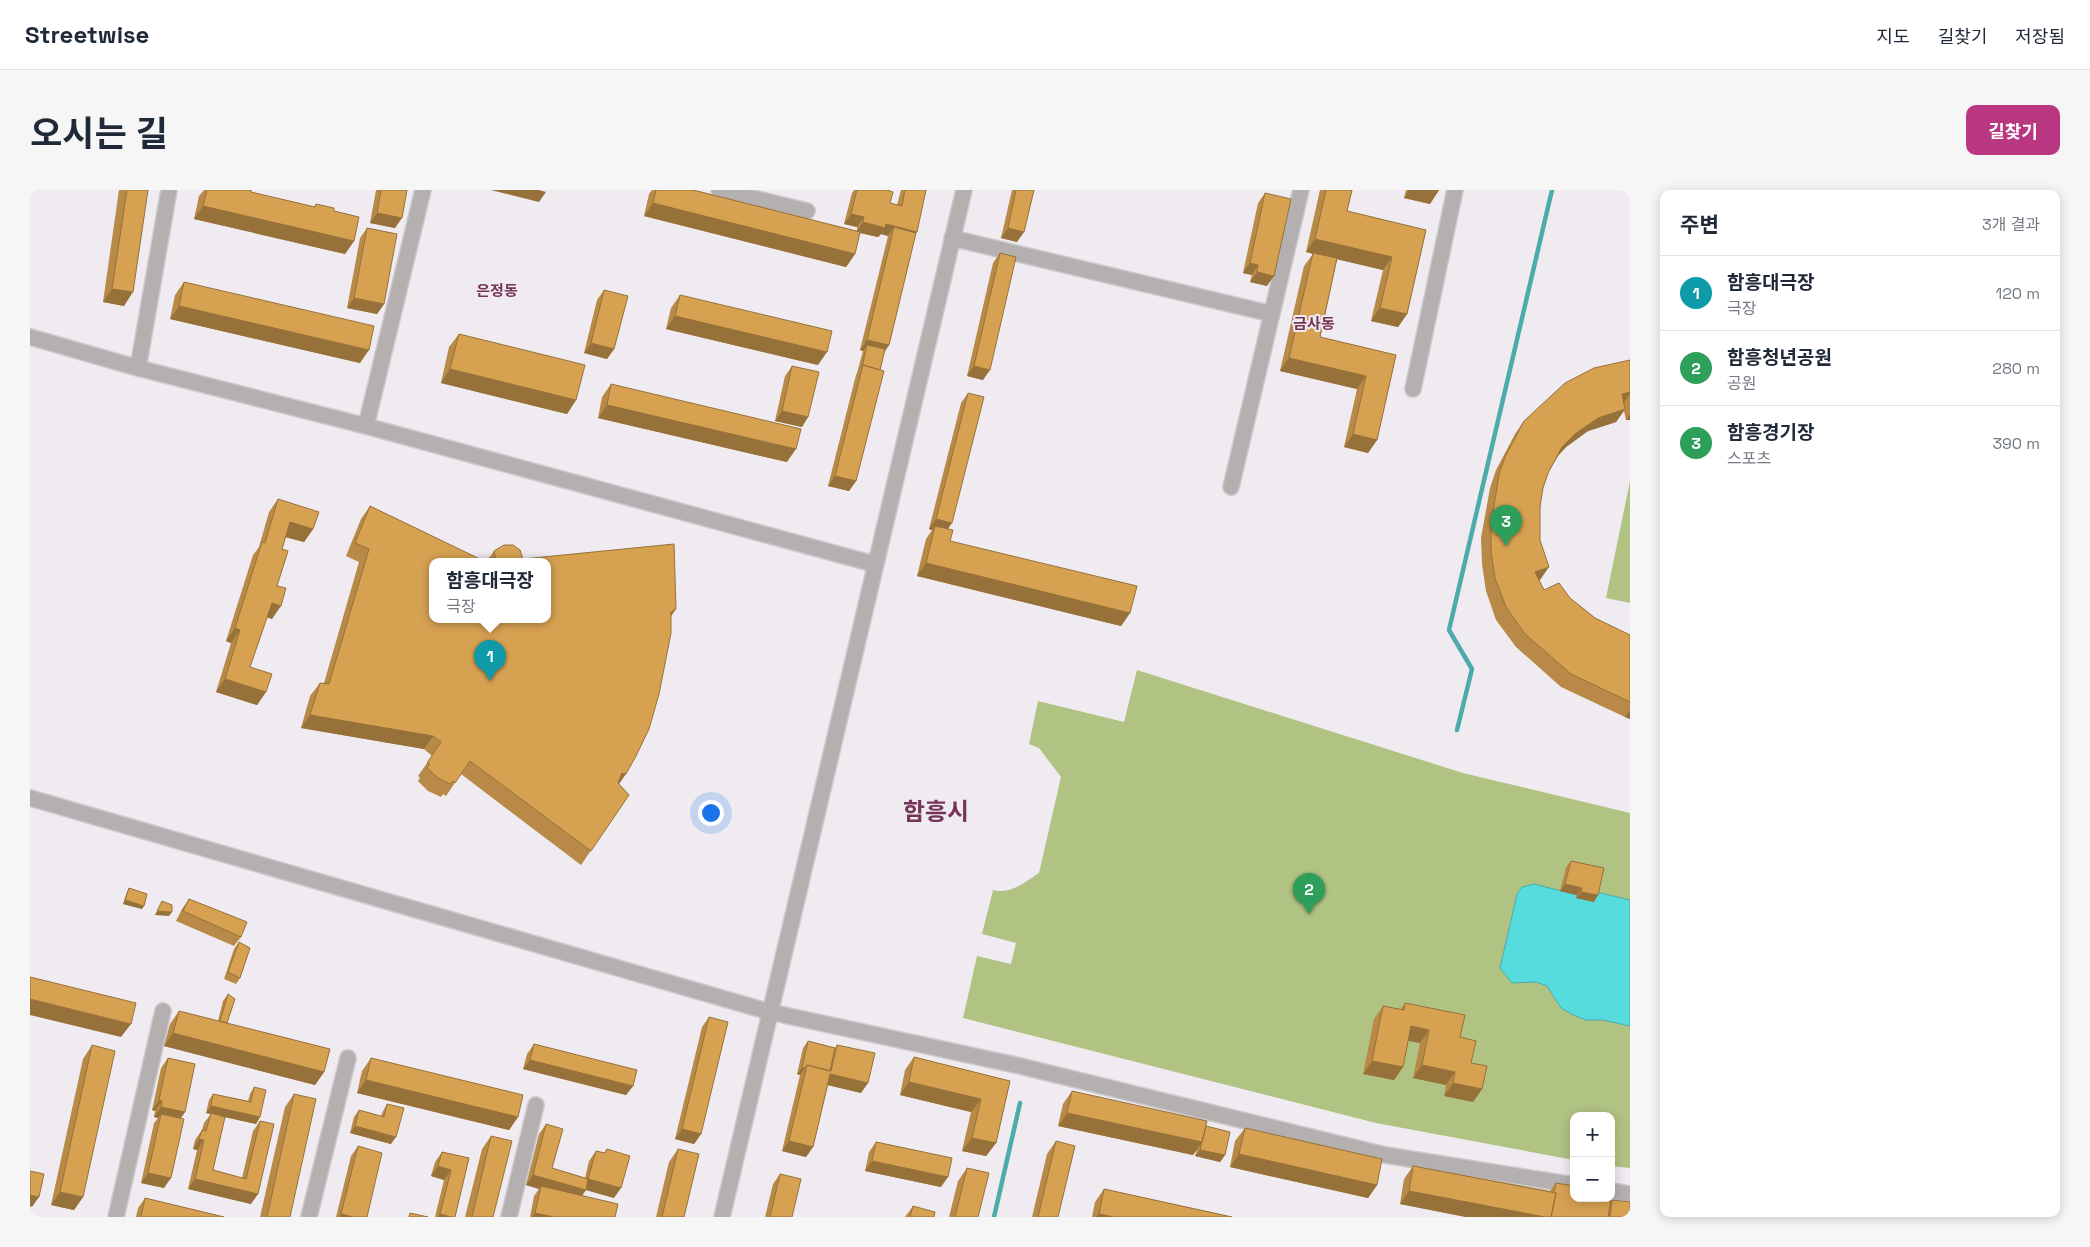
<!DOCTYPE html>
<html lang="ko">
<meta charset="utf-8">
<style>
body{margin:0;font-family:"Space Grotesk","Noto Sans KR",sans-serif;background:#f6f6f7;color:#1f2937}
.controls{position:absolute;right:15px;bottom:15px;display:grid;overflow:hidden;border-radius:10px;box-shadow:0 2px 12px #0003}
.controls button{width:45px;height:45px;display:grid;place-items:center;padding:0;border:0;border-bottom:1px solid #e0e1e3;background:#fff;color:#1f2937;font:25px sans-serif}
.you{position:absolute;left:680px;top:622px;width:18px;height:18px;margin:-12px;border:4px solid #fff;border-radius:50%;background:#1a73e8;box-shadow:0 0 0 8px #1a73e833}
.badge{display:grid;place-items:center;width:32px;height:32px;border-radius:50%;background:#b83780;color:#fff;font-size:16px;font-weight:700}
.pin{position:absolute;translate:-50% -41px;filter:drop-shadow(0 1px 2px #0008)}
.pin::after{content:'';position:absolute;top:26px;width:18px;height:15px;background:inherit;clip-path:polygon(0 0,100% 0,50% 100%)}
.popup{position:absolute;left:399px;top:368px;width:122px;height:65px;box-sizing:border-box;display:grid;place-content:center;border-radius:10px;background:#fff;filter:drop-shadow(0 1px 4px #0005);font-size:16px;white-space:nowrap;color:#747a83}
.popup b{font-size:19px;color:#1f2937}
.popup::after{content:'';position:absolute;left:50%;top:100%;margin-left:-10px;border:10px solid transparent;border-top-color:#fff}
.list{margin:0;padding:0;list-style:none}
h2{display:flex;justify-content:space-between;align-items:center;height:65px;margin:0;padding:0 20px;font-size:21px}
h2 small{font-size:16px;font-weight:400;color:#747a83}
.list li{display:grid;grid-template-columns:32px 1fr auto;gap:15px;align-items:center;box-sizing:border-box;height:75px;padding:0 20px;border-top:1px solid #e0e1e3}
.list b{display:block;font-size:19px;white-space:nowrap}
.list p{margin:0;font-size:16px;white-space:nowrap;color:#747a83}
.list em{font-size:16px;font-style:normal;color:#747a83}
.map{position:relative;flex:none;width:1600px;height:1027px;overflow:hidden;border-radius:10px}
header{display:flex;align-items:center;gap:30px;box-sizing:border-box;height:70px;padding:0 25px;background:#fff;border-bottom:1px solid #e0e1e3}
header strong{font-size:24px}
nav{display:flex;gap:28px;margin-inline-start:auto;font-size:18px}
.intro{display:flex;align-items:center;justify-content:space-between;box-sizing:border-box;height:120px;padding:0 30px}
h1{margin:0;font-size:35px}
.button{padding:12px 22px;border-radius:10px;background:#b83780;color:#fff;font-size:18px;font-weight:700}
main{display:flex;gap:30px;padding:0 30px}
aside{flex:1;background:#fff;border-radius:10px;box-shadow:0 2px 12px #0003}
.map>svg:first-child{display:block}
</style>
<header>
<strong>Streetwise</strong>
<nav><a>지도</a><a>길찾기</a><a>저장됨</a></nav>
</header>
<div class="intro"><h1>오시는 길</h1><a class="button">길찾기</a></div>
<main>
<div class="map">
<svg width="1600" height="1027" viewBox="0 0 1600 1027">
<rect width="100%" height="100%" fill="#efebf1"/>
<path fill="#b1c383" d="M1600 291V413L1576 408Z
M1107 480 1433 583 1600 623V978L1581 976V926H1544V970L1346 933 933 828 947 766 981 774 986 753 952 744 963 700C980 705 995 692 1009 683L1031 587 1009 558 999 554 1008 511 1094 532Z"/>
<path fill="#56dcdc" stroke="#4eabac" d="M1504 694 1547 705V708L1566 702 1600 710V836L1573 830H1556L1543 825 1531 818 1517 796 1506 792 1482 793 1470 778 1487 704 1492 697Z"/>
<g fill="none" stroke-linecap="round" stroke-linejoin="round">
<path stroke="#4eabac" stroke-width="4.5" d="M1427 540 1442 479 1419 440 1522 0
M964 1027 990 913"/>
<defs>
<path id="minor" d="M689 0 777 21
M922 48 1242 124
M0 147 108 178 336 236 844 374
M108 178 139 0
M1383 199 1425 0
M336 236 393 0
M1201 297 1271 0
M0 608 740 822 990 876 1355 965 1544 995
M1581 1001 1600 1004
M86 1027 133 821
M279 1027 318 868
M479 1027 506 915
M692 1027 934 0"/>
</defs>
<use href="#minor" stroke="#cbc8cd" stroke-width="18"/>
<use href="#minor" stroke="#b3b0af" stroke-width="15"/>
</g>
<path fill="#b98a47" d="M89 0H118L94 116 73 112Z
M174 0 221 2 284 17 286 14 304 21 324 51 315 64 164 29 169 6Z
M346 0H377L365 38 340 33Z
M622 0H663L827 41V37L814 34 822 3 824 0H857L860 13 867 15 871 0H896L859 155 854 163 826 291 819 301 798 296 826 185 827 183 833 161 830 160 858 46 851 44 848 47 830 43 825 64 816 77 614 26 619 4Z
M982 0H1004L987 52 971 48Z
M1290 0H1322L1317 21 1396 40 1377 124 1368 137 1341 131 1353 80 1307 69 1290 147 1366 165 1347 250 1338 263 1314 257 1327 199 1250 181 1274 76 1283 64 1276 62Z
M1376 0H1409L1400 14 1374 8Z
M1235 3 1237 96 1220 92 1222 85 1213 83 1228 13Z
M337 38 354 114 347 124 317 118 330 48Z
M970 63 953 190 937 186 963 73Z
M154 92 330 173 140 129 145 105Z
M574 100 584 159 577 169 554 163 567 110Z
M650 105 788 175 636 139 641 118Z
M429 144 546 210 537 224 411 193 419 157Z
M1600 170V230H1596L1594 221 1586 232 1558 241 1536 257 1528 266 1518 283 1513 298 1510 317 1509 390 1514 400 1540 408 1565 428 1600 445V529L1595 527 1531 497 1486 457 1466 430 1456 401 1452 374 1451 348 1460 298 1466 280 1485 244 1494 231Z
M762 176 778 227 772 237 745 231 755 186Z
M581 194 757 272 568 228 572 207Z
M938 203 918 339 920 351 1100 423 1091 436 887 386 896 349 902 340 899 339 931 213Z
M248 309 283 339 274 352 256 347 252 359 247 396 242 429 237 427 220 477 236 502 227 515 186 502 201 453 196 451 223 365 229 357 239 322Z
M340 316 456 372 464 361 493 369 641 427 589 594 599 605 551 675 431 584 416 606 413 604 411 607 398 601 388 591 390 588 388 586 402 566 394 559 271 538 280 506 290 493H294L329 372 316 366 331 329Z
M1541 671 1564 712 1546 708 1547 705 1530 701 1536 677Z
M99 698 112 719 93 714 97 702Z
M159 709 211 747 204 756 146 731 152 719Z
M209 752 210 788 206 794 194 789 204 759Z
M198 804 197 833 294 882 285 895 134 856 140 834 149 821 188 831 193 811Z
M1375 813 1430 847 1452 899 1443 912 1414 906 1416 895 1383 888 1390 853 1378 851 1373 877 1364 890 1333 884 1344 829 1353 816 1370 820Z
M679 827 671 944 664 954 645 949 672 837Z
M778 851 805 858 807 855 831 903 798 895 783 957 776 967 752 961 770 885 767 884 773 858Z
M504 854 603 896 596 905 493 879 497 864Z
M62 855 53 1007 44 1020 21 1015 53 869Z
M884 867 980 891 966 953 956 966 932 961 941 922 870 905 875 880Z
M138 868 155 922 151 928 134 998 111 993 124 933 128 928 124 927 125 921 122 920 131 878Z
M341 868 488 927 479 940 327 903 332 881Z
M224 897 230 927 226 934 195 927 183 980 212 988 223 941 230 931 221 1014 158 999 167 960 163 959 165 950 172 940 174 933 181 924 176 923 179 910 183 904 218 911 220 904Z
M1042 901 1176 936 1195 965 1190 972 1165 966 1167 960 1163 965 1028 936 1033 914Z
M264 904 260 1027H230L255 917Z
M357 914 361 954 320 943 324 927 329 920 351 926 353 921Z
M516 934 522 978 555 988 559 971 566 961 574 963 577 959 584 1008 556 1000 552 1005 585 1027H500L504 1006 509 999 496 995 509 944Z
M1215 938 1347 995 1338 1008 1200 977 1205 951Z
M461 946 463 1027H435L452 959Z
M1026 951 1028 1027H1002L1017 964Z
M846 952 911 997 835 981 839 962Z
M328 956 337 1027H306L321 966Z
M648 959 654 1027H626L639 972Z
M412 962 439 968 425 1027H405L414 990 401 986 405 972Z
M1383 976 1520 1001 1526 993 1581 1012 1582 1010 1600 1027H1436L1370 1014 1374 989Z
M937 978 948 1027H919L928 991Z
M750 984 762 1027H735L743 994Z
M1074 999 1202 1027H1062L1065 1012Z
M115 1008 194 1027H106L108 1018Z
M883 1016 904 1027H875Z"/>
<path fill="#967139" d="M461 0H509L516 2 509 12Z
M1379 0H1409L1400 14 1374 8Z
M623 13 825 64 816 77 614 26Z
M173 16 324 51 315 64 164 29Z
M347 23 372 28 365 38 340 33Z
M821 24 834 27 827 37 814 34Z
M833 32 856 34 887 42 880 52 864 37 858 46 851 44 848 47 826 42Z
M978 38 994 42 987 52 971 48Z
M1285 49 1362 67 1353 80 1276 62Z
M1220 73 1228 75 1222 85 1213 83Z
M1227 82 1244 86 1237 96 1220 92Z
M82 99 103 102 94 116 73 112Z
M324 108 354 114 347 124 317 118Z
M149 116 339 160 330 173 140 129Z
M1350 118 1377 124 1368 137 1341 131Z
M645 126 797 162 788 175 636 139Z
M837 150 859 155 852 165 837 155 833 161 830 160Z
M561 153 584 159 577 169 554 163Z
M1259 168 1336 186 1327 199 1250 181Z
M944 176 960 180 953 190 937 186Z
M420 179 546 210 537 224 411 193Z
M1600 202V204L1592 215V204Z
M577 215 766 259 757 272 568 228Z
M1595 219 1586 232 1558 241 1536 257 1523 271 1532 257 1545 244 1568 228Z
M752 221 778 227 772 237 745 231Z
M1600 224V230H1596Z
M1323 244 1347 250 1338 263 1314 257Z
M805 286 826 291 819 301 798 296Z
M906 329 922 333 915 343 905 336 902 340 899 339Z
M260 332 283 339 274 352 251 346Z
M896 373 1100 423 1091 436 887 386Z
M1519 377 1510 390 1496 396 1505 382Z
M242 413 251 416 242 429 233 426Z
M646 419 637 432 641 422Z
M205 438 210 440 201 453 196 451Z
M195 489 236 502 227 515 186 502Z
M1600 520V529L1595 527Z
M280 525 403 546 394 559 271 538Z
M592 583 596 584 587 597Z
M1535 694 1552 698 1547 705 1530 701Z
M1551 702 1568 705 1564 712 1546 708Z
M95 710 114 716 112 719 93 714Z
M127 721 142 722 139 726 125 725Z
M0 809 101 834 91 847 0 825Z
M1381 836 1399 840 1390 853 1372 849Z
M143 843 294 882 285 895 134 856Z
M500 870 603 896 596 905 493 879Z
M1342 871 1373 877 1364 890 1333 884Z
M1392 875 1425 882 1416 895 1383 888Z
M772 878H775L770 885 767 884Z
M800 884 838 893 831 903 793 894Z
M336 890 488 927 479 940 327 903Z
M879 892 951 909 941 922 870 905Z
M1423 893 1452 899 1443 912 1414 906Z
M129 910 132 911 125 921 122 920Z
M181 916 230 927 226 934 176 923Z
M131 917 155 922 148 932 131 924 128 928 124 927Z
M1037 923 1172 952 1163 965 1028 936Z
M325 936 366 947 361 954 320 943Z
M652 939 671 944 664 954 645 949Z
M942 948 966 953 956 966 932 961Z
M169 949 174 950 167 960 163 959Z
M759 951 783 957 776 967 752 961Z
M1170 960 1195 965 1190 972 1165 966Z
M1209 964 1347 995 1338 1008 1200 977Z
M842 971 918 987 911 997 835 981Z
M408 976 421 980 414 990 401 986Z
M118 983 141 988 134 998 111 993Z
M503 985 558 989 591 998 584 1008 556 1000 549 1010 511 996 509 999 496 995Z
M165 989 228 1004 221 1014 158 999Z
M1379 1001 1515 1027H1436L1370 1014Z
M30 1002 53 1007 44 1020 21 1015Z
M0 1005 9 1007 2 1017 0 1016Z
M505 1023 524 1027H502Z
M311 1024 323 1027H309Z
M410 1024 421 1027H408Z
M1069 1024 1084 1027H1066Z"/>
<path fill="#d7a152" stroke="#967139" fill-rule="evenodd" d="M97 0H118L103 102 82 99Z
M177 0H221V2L285 17 286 14 304 18V21L329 27 324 51 173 16Z
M351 0H377L372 28 347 23Z
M626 0H663L830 42 825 64 623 13Z
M827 0H857L863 2 860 13 872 16 875 0H896L887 42 856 34 855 38 833 32 834 27 821 24Z
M986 0H1004L994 42 978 38Z
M1296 0H1322L1317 21 1396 40 1377 124 1350 118 1362 67 1285 49Z
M1235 3 1261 9 1244 86 1227 82 1228 75 1220 73Z
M864 37 886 43 859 155 837 150Z
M337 38 367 44 354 114 324 108Z
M970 63 986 67 960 180 944 176Z
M1283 63 1307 68 1290 147 1366 165 1347 250 1323 244 1336 186 1259 168Z
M154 92 344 136 339 160 149 116Z
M574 100 598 106 584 159 561 153Z
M650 105 802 141 797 162 645 126Z
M429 144 555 175 546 210 420 179Z
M837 155 855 159 850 180 833 175 832 177Z
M1600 170V202L1592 204 1595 219 1568 228 1545 244 1532 257 1518 283 1513 298 1510 317V350L1519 377 1505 382 1514 400 1529 393 1540 408 1565 428 1600 445V512L1541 484 1495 444 1476 417 1465 388 1461 361V335L1469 284 1475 267 1494 231 1535 193 1564 178Z
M833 175 854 181 826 291 805 286Z
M762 176 789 182 778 227 752 221Z
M581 194 771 239 766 259 577 215Z
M938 203 954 207 922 333 906 329Z
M248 309 289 322 283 339 260 332 252 359 258 361 247 396 256 398 251 416 242 413 220 477 242 484 236 502 195 489 210 440 205 438 232 352 235 353Z
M340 316 456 372 466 371 464 361 474 355H483L490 360 493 369 644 354 646 419 641 422V443L629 504 619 539 606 566 596 584 592 583 588 593 599 605 561 661 440 571 425 593 423 591 420 594 408 588 397 578 400 574 397 573 411 552 403 546 280 525 290 493 299 494 339 359 325 353ZM402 372H518V430H402Z
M905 336 923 340 920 351 1107 396 1100 423 896 373Z
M1541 671 1574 678 1568 705 1551 702 1552 698 1535 694Z
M99 698 117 704 114 716 95 710Z
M159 709 217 732 211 747 153 721Z
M132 711 142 715V722L127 721Z
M209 752 220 758 210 788 198 782Z
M0 787 106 813 101 834 0 809Z
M198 804 205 809 197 833 190 831Z
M1375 813 1435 825 1430 847 1446 851 1441 873 1457 876 1452 899 1423 893 1425 882 1392 875 1399 840 1381 836 1373 877 1342 871 1353 816 1374 820Z
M149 821 300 859 294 882 143 843Z
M679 827 698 832 671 944 652 939Z
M778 851 805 858 800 881 777 875 775 878H772Z
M504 854 607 880 603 896 500 870Z
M62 855 85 861 53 1007 30 1002Z
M807 855 845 863 838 893 800 884 783 957 759 951 777 875 801 881Z
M884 867 980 891 966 953 942 948 951 909 879 892Z
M138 868 165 874 155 922 131 917 132 911 129 910Z
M341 868 493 905 488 927 336 890Z
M224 897 236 900 230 927 181 916 183 904 221 912Z
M1042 901 1177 931 1172 952 1037 923Z
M264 904 286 909 260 1027H237Z
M357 914 374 918 366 947 325 936 329 920 354 927Z
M181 923 195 927 183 980 216 989 230 931 244 934 228 1004 165 989 174 950 169 949 172 940 176 941Z
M131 924 154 929 141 988 118 983Z
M516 934 533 939 522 978 558 989 566 961 575 963 577 959 600 966 591 998 558 989 556 1000 503 985Z
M1176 936 1200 942 1195 965 1170 960Z
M1215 938 1352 969 1347 995 1209 964Z
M461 946 482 951 463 1027H442Z
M1026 951 1045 956 1028 1027H1008Z
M846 952 922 968 918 987 842 971Z
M328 956 352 963 337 1027H323L311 1024Z
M648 959 669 964 654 1027H632Z
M412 962 439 968 425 1027H421L410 1024 421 980 408 976Z
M1383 976 1526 1003 1521 1027H1515L1379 1001Z
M937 978 959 983 948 1027H925Z
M0 981 14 984 9 1007 0 1005Z
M750 984 771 989 762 1027H740Z
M1526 993 1544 996V1008H1581V1003H1582L1578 1027H1521L1526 1003 1524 1002Z
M511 996 588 1014 585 1027H524L505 1023Z
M1074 999 1202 1027H1084L1069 1024Z
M115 1008 194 1027H111Z
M1582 1010 1600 1012V1027H1580Z
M883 1016 905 1022 904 1027H880Z
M380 1023 398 1027H379Z"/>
<g text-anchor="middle" stroke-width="4" stroke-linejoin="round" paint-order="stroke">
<g font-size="15" font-weight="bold" fill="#763557" stroke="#efebf1">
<text x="467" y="106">은정동</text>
<text x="1284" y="139">금사동</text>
</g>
<g font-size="24" font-weight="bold" fill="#763557" stroke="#efebf1">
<text x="906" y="630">함흥시</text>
</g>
</g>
</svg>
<div class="controls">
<button>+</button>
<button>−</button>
</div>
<div class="you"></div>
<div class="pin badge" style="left:460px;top:491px;background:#0f9aa8">1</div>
<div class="popup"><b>함흥대극장</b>극장</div>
<div class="pin badge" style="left:1279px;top:724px;background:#2e9e5b">2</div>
<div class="pin badge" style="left:1476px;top:356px;background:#2e9e5b">3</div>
</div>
<aside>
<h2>주변<small>3개 결과</small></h2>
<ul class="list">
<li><span class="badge" style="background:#0f9aa8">1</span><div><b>함흥대극장</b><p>극장</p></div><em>120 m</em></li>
<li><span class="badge" style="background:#2e9e5b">2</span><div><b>함흥청년공원</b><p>공원</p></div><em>280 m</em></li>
<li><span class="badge" style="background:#2e9e5b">3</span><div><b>함흥경기장</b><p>스포츠</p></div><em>390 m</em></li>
</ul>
</aside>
</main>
